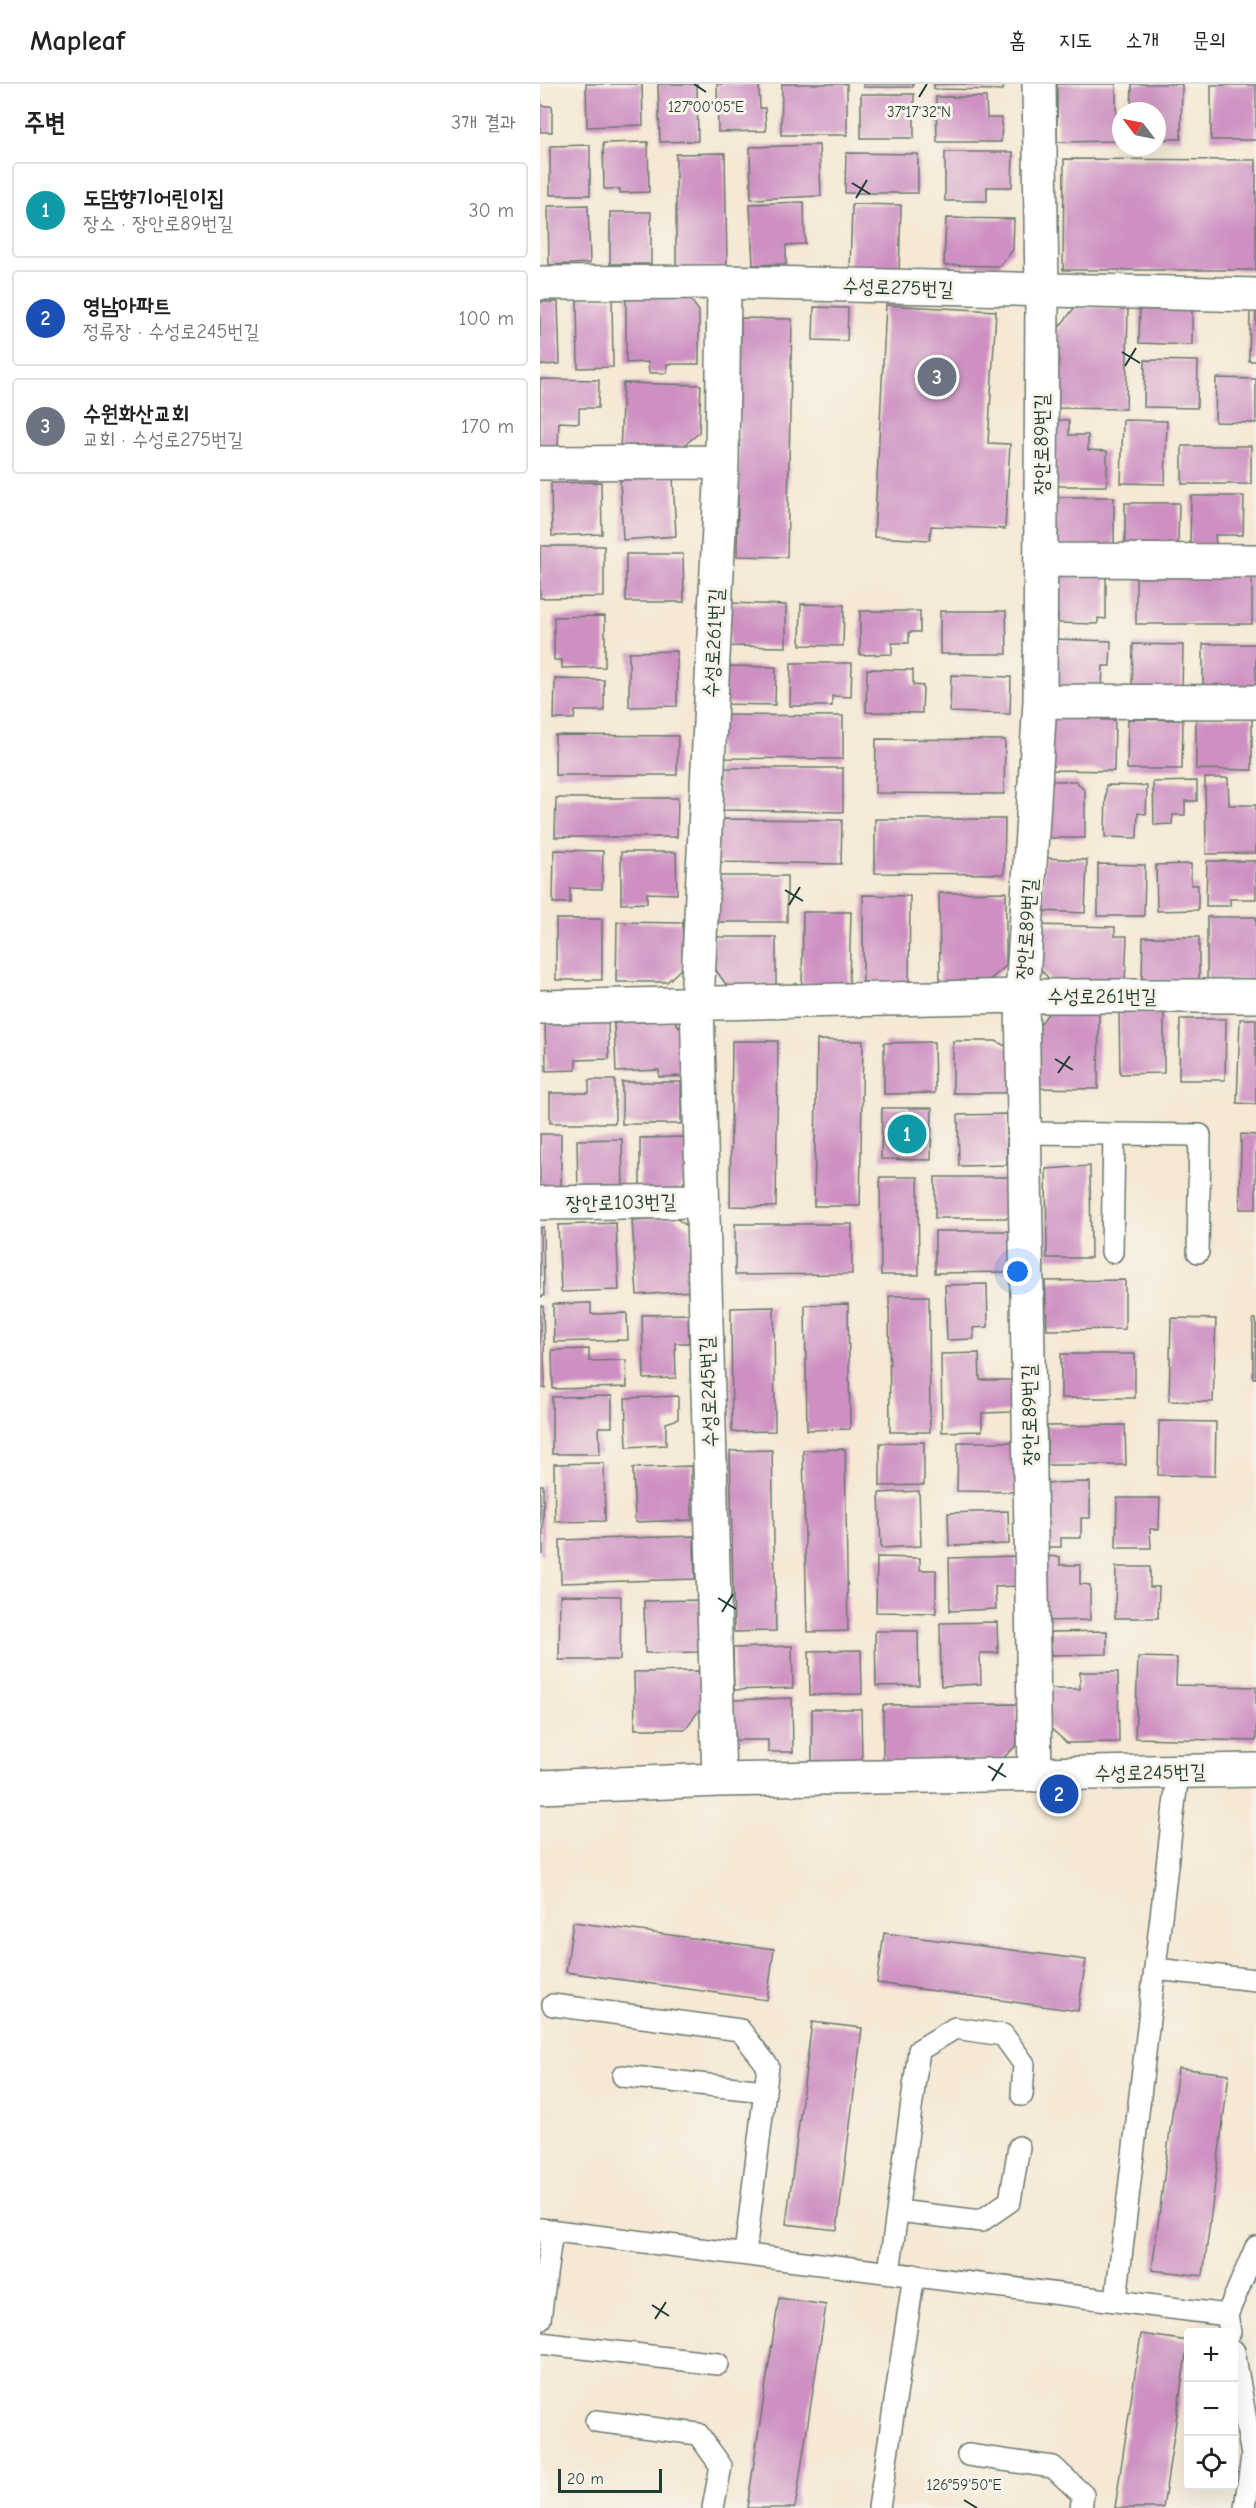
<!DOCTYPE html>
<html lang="ko">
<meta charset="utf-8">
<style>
body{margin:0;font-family:"Comic Neue","Poor Story",sans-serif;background:#f6f6f6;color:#222}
.controls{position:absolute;right:18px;bottom:18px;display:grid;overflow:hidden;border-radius:6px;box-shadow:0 6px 24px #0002}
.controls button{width:54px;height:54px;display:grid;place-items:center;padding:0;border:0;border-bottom:2px solid #e0e0e0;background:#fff;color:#222;font:30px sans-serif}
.compass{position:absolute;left:572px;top:18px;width:54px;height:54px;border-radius:50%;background:#fff;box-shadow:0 6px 24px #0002;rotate:302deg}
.scale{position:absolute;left:18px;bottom:15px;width:104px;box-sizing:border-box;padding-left:6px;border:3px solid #1f3d34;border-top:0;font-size:16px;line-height:21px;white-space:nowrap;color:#1f3d34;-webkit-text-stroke:4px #f7f3e8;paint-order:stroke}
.you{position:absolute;left:478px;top:1188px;width:21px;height:21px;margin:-15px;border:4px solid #fff;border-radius:50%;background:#1a73e8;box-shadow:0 0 0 9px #1a73e833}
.badge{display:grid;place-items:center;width:39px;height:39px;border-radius:50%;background:#1f6fb2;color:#fff;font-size:20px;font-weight:700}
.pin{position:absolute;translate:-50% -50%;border:3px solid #fff;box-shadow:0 2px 6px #0006}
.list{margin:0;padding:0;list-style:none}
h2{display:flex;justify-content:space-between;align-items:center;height:78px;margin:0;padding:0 24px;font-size:26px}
h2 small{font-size:20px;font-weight:400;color:#767676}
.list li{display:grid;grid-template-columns:39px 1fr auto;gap:18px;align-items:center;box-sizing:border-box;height:96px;margin:0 12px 12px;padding:0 12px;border:2px solid #e0e0e0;border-radius:6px}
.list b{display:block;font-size:22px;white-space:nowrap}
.list p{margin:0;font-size:20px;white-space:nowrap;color:#767676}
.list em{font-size:20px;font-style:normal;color:#767676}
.icon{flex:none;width:33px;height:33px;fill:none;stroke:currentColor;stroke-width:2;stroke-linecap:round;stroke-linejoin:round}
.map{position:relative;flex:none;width:716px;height:2424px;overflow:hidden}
header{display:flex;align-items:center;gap:36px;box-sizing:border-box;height:84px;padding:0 30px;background:#fff;border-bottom:2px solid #e0e0e0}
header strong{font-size:28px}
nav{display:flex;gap:33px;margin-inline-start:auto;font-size:21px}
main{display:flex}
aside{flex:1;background:#fff}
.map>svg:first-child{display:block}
</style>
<header>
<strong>Mapleaf</strong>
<nav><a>홈</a><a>지도</a><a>소개</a><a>문의</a></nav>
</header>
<main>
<aside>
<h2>주변<small>3개 결과</small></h2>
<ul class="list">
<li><span class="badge" style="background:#0f9aa8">1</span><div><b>도담향기어린이집</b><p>장소 · 장안로89번길</p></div><em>30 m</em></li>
<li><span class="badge" style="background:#1a4fb4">2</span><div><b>영남아파트</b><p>정류장 · 수성로245번길</p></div><em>100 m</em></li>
<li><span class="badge" style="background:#6b7280">3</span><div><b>수원화산교회</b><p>교회 · 수성로275번길</p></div><em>170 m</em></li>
</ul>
</aside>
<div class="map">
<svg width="716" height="2424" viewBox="0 0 716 2424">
<rect width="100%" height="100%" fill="#f7f3e8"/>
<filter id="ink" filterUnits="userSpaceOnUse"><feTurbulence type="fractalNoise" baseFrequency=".0167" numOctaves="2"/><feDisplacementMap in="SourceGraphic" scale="12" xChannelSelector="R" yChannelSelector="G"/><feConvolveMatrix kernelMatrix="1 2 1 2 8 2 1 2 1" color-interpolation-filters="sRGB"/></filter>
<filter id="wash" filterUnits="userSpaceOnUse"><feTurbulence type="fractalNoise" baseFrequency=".008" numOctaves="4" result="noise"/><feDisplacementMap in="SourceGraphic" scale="24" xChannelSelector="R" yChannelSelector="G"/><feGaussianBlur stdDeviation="1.35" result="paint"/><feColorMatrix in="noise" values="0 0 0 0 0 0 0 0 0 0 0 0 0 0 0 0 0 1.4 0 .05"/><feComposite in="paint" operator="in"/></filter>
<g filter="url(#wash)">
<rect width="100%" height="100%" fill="#f5e8d4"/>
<g id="blocks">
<path fill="#ce90c2" d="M46 0H102L103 41 47 43Z
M118 0H157L158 57 120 58Z
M177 0H219L220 24H225L226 47 178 48Z
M242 0H307V51H241Z
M323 0H373V3H323Z
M394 0H464L463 6 394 5Z
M517 0H576V57L517 58Z
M592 0H642L641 55H617V27H591Z
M671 1H716V56H671Z
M321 10H374V54H321Z
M0 13 2 22H12V48H0Z
M396 13H446L447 34H462L461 58H397Z
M108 58 109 108 80 109V105H64L63 59Z
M50 61V111H10V62Z
M279 61 281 112 211 115 210 63Z
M405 68H473L472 103H447V117H405Z
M185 69 187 183 136 184V70Z
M306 69 378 70V109H305Z
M524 75 716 76V186H523Z
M264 118 265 160 246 161V180L213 181 210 120Z
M312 120 361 121 359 189 310 188Z
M48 121 50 179 9 181 8 122Z
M70 128H111V180H70Z
M406 134 474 135 473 166 459 182 404 181Z
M145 208 159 227V280H127V289H109L108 278 86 279V209Z
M37 214H72L73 283 38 284Z
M0 218H18L20 280 0 281Z
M600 219 652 220V261L599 259Z
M346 221 456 227 448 359 470 360 465 445 391 442 390 456 334 453Z
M274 223 308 224 307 257 273 256Z
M535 223 588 224 586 325 514 324V250Z
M710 224H716V277H709Z
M201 234 252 235 247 473 197 472Z
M605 276 658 277 657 324 604 323Z
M676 294 716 295V339L675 338Z
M0 295 59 296 58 324H39V339L19 338 18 363 0 362Z
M83 299 161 301 159 349 135 369 80 367Z
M516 336H529V351H548V366L567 367V402H515Z
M583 336 627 337 625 400 581 399Z
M642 362H711V400H642Z
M133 393 136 452 83 456 80 396Z
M61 398 62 450 12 452 11 399Z
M651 412H704L703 451H675L676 461H650Z
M513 413H574V462H513Z
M585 419H639L638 460H585Z
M0 462H64V513L0 514Z
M86 470H143L144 518H86Z
M510 486 566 487V535L558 534V540L518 539V530H509Z
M596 491H712V540H596Z
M190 519 246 521V563L189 562Z
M261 520 304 521 303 562 260 561Z
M320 527H380V548H369V559H352V570L320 571Z
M400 527H466L467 570H400Z
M65 532V583L22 584V576H14V533Z
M514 555 571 557 570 582H563L562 605 511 603Z
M593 560 643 561 642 606H592Z
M663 560H716V607L663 608Z
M137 567V622L89 623V568Z
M251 579H312L311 613 292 612V622H250Z
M185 582 236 583 235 621 184 620Z
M327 585 373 586V601L383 602 382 629 326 628Z
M411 591 471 593 470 630 410 628Z
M15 595 64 596V627H35L34 635H14Z
M509 628 562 629V636H575L574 687 508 686Z
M179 631 303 632V675L178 674Z
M656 634H712V686L656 685Z
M588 635 643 636 642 685H587Z
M15 651 138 652 137 691H15Z
M336 655 465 656 464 710 335 709Z
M178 684H303V728L178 726Z
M665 694H688L689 721H716V769L666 770Z
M506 697H536L545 707V754H506Z
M657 697V717H645V731H633L632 740 614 741 613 698Z
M566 701 607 702 606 730 598 729 597 754 565 753Z
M16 714H138L137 753H15Z
M177 735 302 736 301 780 176 778Z
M335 735H465L464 790 335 789Z
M14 766 63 767 62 805 30 804V819H13Z
M81 768H136L137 810 107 809V819L81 820Z
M504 774 547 776 545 829 502 827Z
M667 777H716V815H690V822H666Z
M558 780 605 781 604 832H558Z
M651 780V801H658V826L617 827 616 781Z
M174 792H247V838H174Z
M466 808V882L447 898H400L399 809Z
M323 811 370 812 369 899 323 898Z
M263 828H311L309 900H262Z
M667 833H716V896H667Z
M16 835H62V896H16Z
M77 838 143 839 142 884 127 898H76Z
M495 841 575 843V852H587L585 899 511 897 494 878Z
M172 853H236V902H187L173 882Z
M603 853H659V896L602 897Z
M624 926V989L580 990 579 927Z
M510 927 559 928 558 1005 495 1004V947Z
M640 935H686L685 996H639Z
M700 935H716V1020L697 1019Z
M134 936 150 957 151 992 119 993V986L76 988 74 939Z
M68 938 69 975 36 976V986L6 987 5 940Z
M277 956 323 957 320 1122H274Z
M192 957H238L236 1123 190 1122Z
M413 957H456L475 967V1009H413Z
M394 958 395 1009 344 1010V959Z
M49 996H75V1039H10V1009H49Z
M82 998H141V1040H82Z
M342 1024H392L391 1076 341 1075Z
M467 1030V1081L419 1082 418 1031Z
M0 1050H21V1109H0Z
M701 1050 716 1051V1125H700Z
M147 1053V1094L137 1108H100V1054Z
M82 1055 83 1108 38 1109 37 1056Z
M550 1082 551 1174H507L506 1085Z
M340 1093H378L379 1191H341Z
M395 1093H478V1134H395Z
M134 1133 150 1144 153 1207 97 1211 92 1136Z
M76 1139 79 1206 21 1208 18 1141Z
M195 1140H312V1190L195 1191Z
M3 1143 4 1212 0 1213V1144Z
M395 1147H477V1188L395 1189Z
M585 1196V1245L507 1246 505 1197Z
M447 1200 448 1243 433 1244 434 1255 407 1256 405 1201Z
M349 1212H389L390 1348H350Z
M51 1219V1230L87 1229 88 1256 14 1258 13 1220Z
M308 1220 310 1345 267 1346 265 1221Z
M0 1222H3L5 1304H0Z
M234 1223 235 1347 192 1348 191 1224Z
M148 1230 149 1259H135L136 1294 104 1295 102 1231Z
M631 1234 676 1235 673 1318 629 1317Z
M713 1235H716V1294H713Z
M49 1265V1277L86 1276 87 1303 13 1305 12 1266Z
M439 1269 440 1296H472V1328L442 1329V1347L402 1348 401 1270Z
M521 1270H595V1314H521Z
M72 1312V1343H59L60 1370H12V1313Z
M138 1312V1335L126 1339V1361L87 1363 85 1314Z
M619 1337 676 1338 675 1392 618 1391Z
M585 1341 586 1381H507V1342Z
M384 1358V1401L340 1402V1359Z
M418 1358H477V1408L417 1407Z
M305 1365 308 1547 267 1548 263 1366Z
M232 1366 236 1547 194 1548 190 1367Z
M64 1379 65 1437 15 1438 14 1380Z
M151 1382 152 1436 95 1438 93 1384Z
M550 1398V1434H541V1454H521V1463H501V1399Z
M0 1401H3V1470H0Z
M379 1407 381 1462 341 1464 339 1409Z
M577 1414H620L619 1445H610L611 1464H576Z
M468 1427 469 1460 409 1462 408 1429Z
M154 1452 155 1495 21 1499 20 1456Z
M476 1472 477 1502 455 1503 456 1525 410 1527 409 1474Z
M501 1472 520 1473V1481H540V1500L550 1501V1536L501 1537Z
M337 1473 380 1474V1486H396V1529L336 1528Z
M576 1483H610V1503H619L618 1534H575Z
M20 1511 81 1512 80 1576H19Z
M160 1516V1568L105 1569 104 1517Z
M457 1538 458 1569H440L441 1600 401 1602 400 1539Z
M335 1547H378L379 1601 336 1602Z
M567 1547V1570L511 1571V1548Z
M252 1562 253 1604 194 1606 193 1564Z
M321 1566 322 1610 270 1611 269 1567Z
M598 1573 637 1574 636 1601 716 1603V1657L595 1654Z
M160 1587 161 1624 145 1645H95L94 1588Z
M540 1588H578L579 1658 527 1659 508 1642 507 1605H540Z
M252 1614 253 1668H228V1656H193L192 1616Z
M477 1620V1661L461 1676 343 1677V1621Z
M272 1625H321L322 1677H272Z
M33 1838 234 1865 227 1916 26 1888Z
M344 1849 546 1876 538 1927 337 1899Z
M272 1938 322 1944 297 2146 246 2140Z
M638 1984 689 1990 663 2192 612 2186Z
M239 2214 286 2221 255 2424H207Z
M601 2250 648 2257 623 2424H575Z"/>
</g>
</g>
<g filter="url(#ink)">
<use href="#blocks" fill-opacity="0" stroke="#6a796c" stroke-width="1.5"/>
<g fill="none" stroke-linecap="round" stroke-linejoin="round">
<defs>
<path id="service" d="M485 1049 660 1051 658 1168
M572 1168 574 1050
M615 1885 716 1896
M13 1921 200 1946 228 1982 205 2170
M83 1992 225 2007
M358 2127 441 2137 470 2117 479 2063
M0 2145 687 2231
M349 2188 379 1966 415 1944 463 1951 484 1980 482 2011
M576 2216 638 1688
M0 2235 12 2146
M690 2248 687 2231 716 2163
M0 2259 178 2280
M694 2267 712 2372 705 2424
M56 2337 158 2350 181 2382 173 2424
M428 2371 513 2383 543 2411 541 2424
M339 2424 374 2191"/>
<path id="minor" d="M0 199 184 198 716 211
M0 379 182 378
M501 476 716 477
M500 617 716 618
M0 923 482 912H716
M0 1119 162 1117
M495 1691 482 912 500 617 502 207 499 0
M179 1696 157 920 182 378 184 198
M0 1703 179 1696 716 1686"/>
</defs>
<use href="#service" stroke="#6a796c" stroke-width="24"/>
<use href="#minor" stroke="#6a796c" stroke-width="36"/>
<use href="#service" stroke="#fff" stroke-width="21"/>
<use href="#minor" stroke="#fff" stroke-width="33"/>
</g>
</g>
<path fill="none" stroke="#1f3d34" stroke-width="2" d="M154 0 166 8M379 13 387 0M312 99 330 110M316 114 327 96M582 268 600 279M585 282 596 264M245 806 263 817M249 821 260 803M515 975 533 986M518 989 530 972M178 1514 196 1525M182 1528 193 1510M448 1682 466 1693M452 1697 463 1679M112 2221 129 2232M115 2235 126 2218M424 2416 437 2424"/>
<g text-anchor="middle" stroke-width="6" stroke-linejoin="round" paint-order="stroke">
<g font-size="20" fill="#1f3d34" stroke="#f7f3e8">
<text transform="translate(358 203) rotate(2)" y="7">수성로275번길</text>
<text transform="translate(501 360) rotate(-90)" y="7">장안로89번길</text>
<text transform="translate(173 559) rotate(-87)" y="7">수성로261번길</text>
<text transform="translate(486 845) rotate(-86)" y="7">장안로89번길</text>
<text x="562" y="919">수성로261번길</text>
<text transform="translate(81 1118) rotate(-1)" y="7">장안로103번길</text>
<text transform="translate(168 1308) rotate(-92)" y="7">수성로245번길</text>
<text transform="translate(489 1331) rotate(-91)" y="7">장안로89번길</text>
<text transform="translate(610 1688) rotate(-1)" y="7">수성로245번길</text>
</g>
</g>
<g font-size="15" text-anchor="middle" fill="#1f3d34" stroke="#f7f3e8" stroke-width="6" stroke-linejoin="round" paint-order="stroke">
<text x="166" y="28">127°00'05"E</text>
<text x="379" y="33">37°17'32"N</text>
<text x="424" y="2406">126°59'50"E</text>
</g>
</svg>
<div class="controls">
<button>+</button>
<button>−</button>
<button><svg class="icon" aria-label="locate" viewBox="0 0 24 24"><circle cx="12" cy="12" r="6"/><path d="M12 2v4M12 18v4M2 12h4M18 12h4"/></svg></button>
</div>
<svg class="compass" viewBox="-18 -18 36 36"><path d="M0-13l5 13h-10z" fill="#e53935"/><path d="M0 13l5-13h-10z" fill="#767676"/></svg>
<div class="scale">20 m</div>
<div class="you"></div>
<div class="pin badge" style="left:367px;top:1050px;background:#0f9aa8">1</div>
<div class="pin badge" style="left:519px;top:1710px;background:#1a4fb4">2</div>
<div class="pin badge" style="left:397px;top:293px;background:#6b7280">3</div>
</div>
</main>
